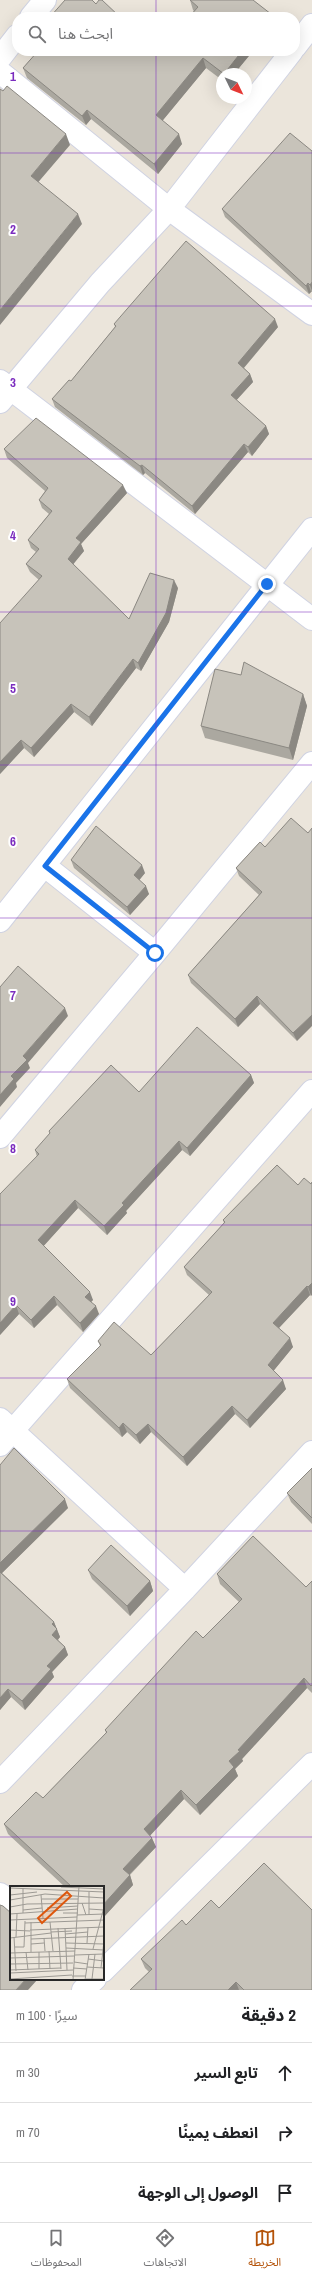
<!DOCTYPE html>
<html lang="ar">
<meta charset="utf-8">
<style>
body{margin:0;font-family:"Archivo Narrow","Noto Sans Arabic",sans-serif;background:#f2f2f2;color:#202124;direction:rtl}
.compass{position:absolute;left:216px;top:68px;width:36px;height:36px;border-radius:50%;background:#fff;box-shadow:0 4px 16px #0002;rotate:133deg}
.stop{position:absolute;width:12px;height:12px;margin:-9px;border:3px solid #1a73e8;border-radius:50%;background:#fff}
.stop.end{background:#1a73e8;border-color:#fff;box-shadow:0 1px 4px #0008}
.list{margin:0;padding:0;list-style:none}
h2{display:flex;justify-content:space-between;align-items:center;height:52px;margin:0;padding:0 16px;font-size:17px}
h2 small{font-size:13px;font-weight:400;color:#757577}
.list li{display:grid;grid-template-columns:26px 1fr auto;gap:12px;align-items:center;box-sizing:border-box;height:60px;padding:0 16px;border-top:1px solid #e0e0e0}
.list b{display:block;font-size:15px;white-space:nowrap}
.list em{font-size:13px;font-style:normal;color:#757577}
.icon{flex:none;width:22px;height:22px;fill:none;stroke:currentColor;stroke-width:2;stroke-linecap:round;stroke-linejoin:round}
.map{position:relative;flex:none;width:312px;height:1990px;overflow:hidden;direction:ltr}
.search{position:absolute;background:#fff;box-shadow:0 4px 16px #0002;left:12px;right:12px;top:12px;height:44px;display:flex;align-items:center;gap:10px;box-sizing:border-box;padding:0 14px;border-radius:16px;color:#757577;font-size:15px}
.sheet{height:232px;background:#fff}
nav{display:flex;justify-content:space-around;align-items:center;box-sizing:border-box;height:56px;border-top:1px solid #e0e0e0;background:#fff;font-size:11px;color:#757577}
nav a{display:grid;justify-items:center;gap:2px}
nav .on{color:#b45309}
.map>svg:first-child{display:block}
</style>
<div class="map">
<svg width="312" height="1990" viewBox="0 0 312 1990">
<rect width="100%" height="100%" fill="#ebe5db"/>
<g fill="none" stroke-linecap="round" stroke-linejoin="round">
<defs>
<path id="street" d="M31 17 45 0
M295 47 312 25
M0 58 17 36
M0 72 169 209 312 314
M0 381 312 619
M0 402 100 283 169 209 292 51
M45 866 155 953
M0 921 312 529
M0 1137 155 953 312 763
M0 1419 185 1589
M0 1445 312 1091
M0 1782 185 1589 312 1452
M0 1894 11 1904
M103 1971 312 1764
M83 1990 95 1979"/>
</defs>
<use href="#street" stroke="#d0d3e2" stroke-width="24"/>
<use href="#street" stroke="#fff" stroke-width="22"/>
</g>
<path fill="#aba8a0" d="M190 0 271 14 272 17H189L194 11 193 10Z
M33 51H157L159 53 161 51H253L234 74H222V80L206 68 162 121 182 144 158 174 91 119 86 125 27 78 23 68 36 54Z
M312 151V292H311L309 294 225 217 222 209Z
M114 324 278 327 244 368 250 374 253 382 236 400 266 426 269 434 252 456 248 452 195 514 145 473 143 475 55 407 52 399 71 381 115 327Z
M4 449 127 493 81 544 84 551 73 564 129 619 178 588 169 622 141 671 136 668 92 726 74 712 34 757 24 748 0 774 39 580 30 572 26 564 36 552 31 548 28 540 49 514 42 508 39 500 45 491 7 458Z
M303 694 307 706 293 760 205 738 201 726Z
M260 842 297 1041 260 1004 238 1027 191 983 188 975 259 895 239 876 236 868Z
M71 860 145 873 139 880 149 894 130 915 74 868Z
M251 1075 254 1083 190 1156 182 1150 126 1211 127 1213 107 1235 78 1208 43 1246 93 1300 91 1302 99 1314 83 1332 57 1305 34 1328 19 1314 0 1335 37 1157 35 1150 50 1134 49 1131 139 1092Z
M277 1165 311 1296 310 1295 279 1328 293 1347 273 1371 286 1389 250 1428 235 1414 187 1466 151 1432 140 1444 127 1432 122 1437 70 1388 67 1379 100 1346 98 1341 151 1355 209 1295 187 1275 184 1267 224 1223 223 1220Z
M0 1465 68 1508 2 1573 54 1622 60 1637 58 1640 65 1647 68 1655 52 1672 54 1677 25 1710 11 1697 0 1710Z
M312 1468V1524L291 1502 287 1493Z
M88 1570 150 1581 153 1591 130 1616 92 1579Z
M217 1574 306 1587 312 1581V1693L307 1688 242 1759 243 1761 235 1769 238 1776 200 1815 184 1799 150 1835 156 1847 130 1875 133 1885 103 1918V1887H65L8 1834 4 1824 43 1798 106 1733 105 1730 203 1638 239 1602 220 1584Z
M219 1908 312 1990H130L149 1972 145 1968 141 1959 186 1925Z"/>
<path fill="#8b8882" d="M242 51H253L234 74H224Z
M203 58 206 68 159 125 156 115Z
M87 110 91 119 86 125 82 116Z
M66 134 70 145 35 186 31 176Z
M179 134 182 144 158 174 154 164Z
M78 214 82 224 0 325V310Z
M312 282V291L310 285Z
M308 283 311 292 309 294 306 286Z
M275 319 278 327 241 371 238 363Z
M250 374 253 382 234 403 231 395Z
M266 426 269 434 252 456 248 447Z
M244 444 248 452 195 514 192 506Z
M142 465 145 473 143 475 140 466Z
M123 485 127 493 81 544 84 551 71 567 68 559 76 538Z
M174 580 178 588 169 622 141 671 138 663Z
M133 659 136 668 92 726 89 717Z
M303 694 307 706 293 760 289 748Z
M71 704 74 712 34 757 31 748Z
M21 740 24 748 0 774V762Z
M142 865 145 873 137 883 134 875Z
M146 886 149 894 130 915 127 907Z
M257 996 260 1004 238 1027 235 1019Z
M65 1008 68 1016 28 1063 30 1068 16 1083 17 1087 0 1107V1095L23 1056Z
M312 1015V1026L297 1041 293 1033Z
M251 1075 254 1083 190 1156 187 1148Z
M179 1141 182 1150 126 1211 127 1213 107 1235 104 1226 122 1203Z
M75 1200 78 1208 41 1249 38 1240Z
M312 1283V1295L311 1296 308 1287Z
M307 1286 310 1295 276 1331 273 1323Z
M90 1292 93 1300 88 1305 85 1297Z
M54 1296 57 1305 34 1328 31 1320Z
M16 1305 19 1314 0 1335V1323Z
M96 1306 99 1314 83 1332 80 1323Z
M290 1338 293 1347 271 1374 268 1365Z
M283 1380 286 1389 250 1428 247 1420Z
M232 1406 235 1414 187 1466 183 1457Z
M123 1423 127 1432 122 1437 119 1428Z
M148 1424 151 1432 140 1444 136 1435Z
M65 1499 68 1508 0 1575V1563Z
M150 1581 153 1591 130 1616 127 1606Z
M54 1622 60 1637 55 1643 52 1635V1624Z
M65 1647 68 1655 52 1672 54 1677 25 1710 22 1701 47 1666Z
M304 1678 307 1688 242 1759 243 1761 235 1769 238 1776 200 1815 196 1805 238 1750Z
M8 1689 11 1697 0 1710V1698Z
M181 1790 184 1799 147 1839 144 1829Z
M152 1838 156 1847 126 1878 123 1869Z
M130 1875 133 1885 103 1918V1905Z
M26 1979H38L28 1990H16Z
M236 1982 239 1990H228Z"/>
<path fill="#c7c3ba" stroke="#8b8882" d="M65 0H92L96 4 99 0H102L120 17H50Z
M190 0H253L271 14 269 17H189L198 7Z
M38 51H157L159 53 161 51H242L224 74 203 58 156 115 179 134 154 164 87 110 82 116 23 68Z
M7 86 66 134 31 176 78 214 0 310V89L3 91Z
M290 133 312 151V282L310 285 308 283 306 286 222 209Z
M186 241 275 319 238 363 250 374 231 395 266 426 248 447 244 444 192 506 142 465 140 466 52 399 69 380 71 381 116 326 114 324Z
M36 418 123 485 76 538 81 542 68 559 129 619 150 573 174 580 166 613 138 663 133 659 89 717 71 704 31 748 21 740 0 762V623L42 576 26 564 39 549 28 540 52 511 39 500 48 488 4 449Z
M244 662 303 694 289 748 201 726 215 669 241 675Z
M291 818 308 833 312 828V1015L293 1033 257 996 235 1019 188 975 262 892 236 868 260 842 265 847Z
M96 826 142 865 134 875 146 886 127 907 71 860Z
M18 966 65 1008 23 1056 27 1060 11 1076 14 1079 0 1095V987Z
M197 1027 251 1075 187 1148 179 1141 122 1203 124 1205 104 1226 75 1200 38 1240 90 1292 85 1297 96 1306 80 1323 54 1296 31 1320 16 1305 0 1323V1194L39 1154 35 1150 50 1133 49 1131 111 1065 139 1092Z
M277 1165 298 1185 304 1178 311 1184 312 1182V1283L308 1287 307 1286 273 1323 290 1338 268 1365 283 1380 247 1420 232 1406 183 1457 148 1424 136 1435 123 1423 119 1428 67 1379 101 1345 98 1341 114 1322 151 1355 212 1292 184 1267 225 1222 223 1220Z
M14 1448 65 1499 0 1563V1465Z
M312 1468V1518L287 1493Z
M253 1536 306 1587 312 1581V1685L311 1686 304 1678 238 1750 240 1751 229 1761 234 1767 196 1805 181 1790 144 1829 152 1838 123 1869 130 1875 103 1905V1887H72L4 1824 36 1792 43 1798 107 1732 105 1730 196 1631 203 1638 242 1599 217 1574Z
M111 1545 150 1581 127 1606 88 1570Z
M0 1572 54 1622 52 1624 57 1629 52 1635 65 1647 47 1666 51 1669 22 1701 8 1689 0 1698Z
M264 1863 312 1910V1990H244L236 1982 228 1990H130L152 1969 141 1959 182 1920 186 1925 211 1900 219 1908Z
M0 1905 3 1906 11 1913V1979H26L16 1990H0Z"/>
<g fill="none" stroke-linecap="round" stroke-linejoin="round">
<path stroke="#1a73e8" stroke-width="5" d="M155 953 45 866 267 584"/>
</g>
<path fill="none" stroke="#7b2cbf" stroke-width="1" stroke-opacity="0.55" d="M156 0V17M156 51V1990M0 153H312M0 306H312M0 459H312M0 612H312M0 765H312M0 918H312M0 1072H312M0 1225H312M0 1378H312M0 1531H312M0 1684H312M0 1837H312"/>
<g transform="translate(10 1886)">
<rect width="94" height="94" fill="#ebe5db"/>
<path fill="none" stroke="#9d9a94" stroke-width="1" d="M51 1 94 3M0 2 94 6M0 9 27 6M31 9 33 32M32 13H68M0 14 35 8 94 12M72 17 76 29M0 21 17 18 94 17M37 22 68 20M79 23 94 24M13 24 32 22M13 27V2M53 27H68M0 28 68 23M67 29 94 28M79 29V6M0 34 67 31M21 36V66M40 36 43 65M15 37 94 34M48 42 51 83M55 42 57 84M0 44 20 45M20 44 94 41M41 46 62 45M55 48 78 46M4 51 6 85M6 51 7 28M0 52 41 47M34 52 35 65M21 53 94 50M56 57 94 58M77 57 78 41M21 58 34 57M5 61H14L15 35M56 62 94 64M83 63 94 21M39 65 40 83M16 66 18 84M29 66V83M0 67 65 65M65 69 94 68M0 72 64 70M78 73 94 75M64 76 78 78M0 78 63 77M77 81 94 82M63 82 77 83M91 82 94 55M0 84 51 82M0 87 63 84M62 90H76M0 93 62 89M76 93H94M82 93 85 68M63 94 69 0M75 94 79 68"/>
<path fill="#de570d" fill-opacity="0.15" stroke="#de570d" stroke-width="2" d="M57 6 61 10 32 37 28 32Z"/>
<rect width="94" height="94" fill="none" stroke="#292929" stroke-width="2"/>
</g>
<g font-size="13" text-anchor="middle" font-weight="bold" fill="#7b2cbf" stroke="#fff" stroke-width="4" stroke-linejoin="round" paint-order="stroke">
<text x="13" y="81">1</text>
<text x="13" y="234">2</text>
<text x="13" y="387">3</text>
<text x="13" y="540">4</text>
<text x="13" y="693">5</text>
<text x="13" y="846">6</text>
<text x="13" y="1000">7</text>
<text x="13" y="1153">8</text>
<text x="13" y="1306">9</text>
</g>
</svg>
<svg class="compass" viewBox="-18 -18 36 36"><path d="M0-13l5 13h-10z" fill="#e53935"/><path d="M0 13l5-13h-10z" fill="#757577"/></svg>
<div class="stop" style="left:155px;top:953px"></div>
<div class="stop end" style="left:267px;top:584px"></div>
<div class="search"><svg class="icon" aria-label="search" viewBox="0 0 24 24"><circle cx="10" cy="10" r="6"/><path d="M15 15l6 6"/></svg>ابحث هنا</div>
</div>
<section class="sheet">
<h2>2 دقيقة<small>سيرًا · 100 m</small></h2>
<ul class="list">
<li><svg class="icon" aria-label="ahead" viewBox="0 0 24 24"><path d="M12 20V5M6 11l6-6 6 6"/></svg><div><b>تابع السير</b></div><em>30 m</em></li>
<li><svg class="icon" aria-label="right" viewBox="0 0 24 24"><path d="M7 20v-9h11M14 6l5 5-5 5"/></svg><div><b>انعطف يمينًا</b></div><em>70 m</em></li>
<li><svg class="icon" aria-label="arrive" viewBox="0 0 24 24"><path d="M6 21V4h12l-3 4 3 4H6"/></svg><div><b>الوصول إلى الوجهة</b></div></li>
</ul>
</section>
<nav>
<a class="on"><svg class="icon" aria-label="map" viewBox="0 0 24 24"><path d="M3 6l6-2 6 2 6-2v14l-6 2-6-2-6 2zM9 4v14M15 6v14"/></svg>الخريطة</a>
<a><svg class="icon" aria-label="directions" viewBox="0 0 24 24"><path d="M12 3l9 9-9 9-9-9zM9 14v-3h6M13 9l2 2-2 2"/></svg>الاتجاهات</a>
<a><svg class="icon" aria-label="saved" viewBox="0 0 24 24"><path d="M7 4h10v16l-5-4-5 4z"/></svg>المحفوظات</a>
</nav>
